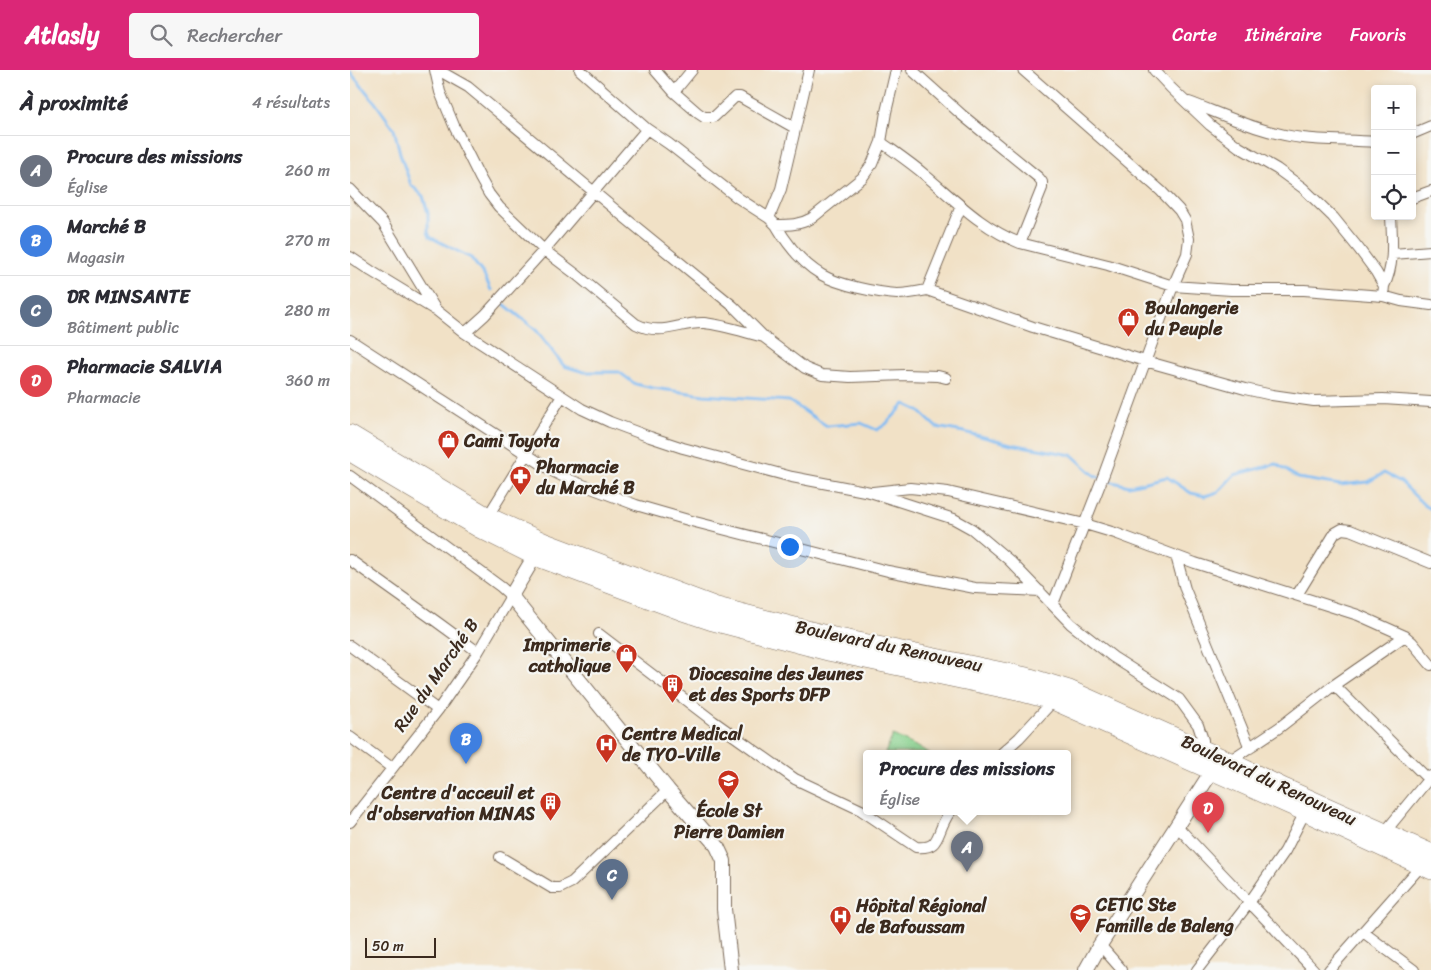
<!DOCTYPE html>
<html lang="fr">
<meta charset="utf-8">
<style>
body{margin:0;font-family:Sriracha,sans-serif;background:#f7f7f7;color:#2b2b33}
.controls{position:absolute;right:15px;top:15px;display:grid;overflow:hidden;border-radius:5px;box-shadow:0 2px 8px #0003}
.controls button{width:45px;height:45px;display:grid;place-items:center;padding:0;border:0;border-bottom:1px solid #e1e1e2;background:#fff;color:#2b2b33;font:25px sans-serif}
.scale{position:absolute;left:15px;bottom:12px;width:71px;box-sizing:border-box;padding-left:5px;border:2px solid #3b2a1e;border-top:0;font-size:14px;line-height:18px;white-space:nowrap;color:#3b2a1e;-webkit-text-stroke:4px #f6f6f2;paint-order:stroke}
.you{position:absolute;left:439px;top:476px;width:18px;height:18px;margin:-12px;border:4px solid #fff;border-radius:50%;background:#1a73e8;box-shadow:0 0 0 8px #1a73e833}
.badge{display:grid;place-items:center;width:32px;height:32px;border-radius:50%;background:#db2777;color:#fff;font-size:16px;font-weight:700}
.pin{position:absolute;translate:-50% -41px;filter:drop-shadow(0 1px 2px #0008)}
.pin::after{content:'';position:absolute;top:26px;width:18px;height:15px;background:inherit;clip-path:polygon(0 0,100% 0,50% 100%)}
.popup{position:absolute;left:513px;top:680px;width:208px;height:65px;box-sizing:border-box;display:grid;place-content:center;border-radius:5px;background:#fff;filter:drop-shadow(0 1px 4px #0005);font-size:16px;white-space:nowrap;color:#7c7c81}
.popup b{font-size:19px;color:#2b2b33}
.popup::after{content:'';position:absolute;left:50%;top:100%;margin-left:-10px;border:10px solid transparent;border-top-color:#fff}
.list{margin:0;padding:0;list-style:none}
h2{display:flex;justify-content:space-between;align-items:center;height:65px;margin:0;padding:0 20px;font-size:21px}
h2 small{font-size:16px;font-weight:400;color:#7c7c81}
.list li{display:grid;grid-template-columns:32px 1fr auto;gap:15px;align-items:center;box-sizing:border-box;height:70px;padding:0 20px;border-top:1px solid #e1e1e2}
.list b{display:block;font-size:19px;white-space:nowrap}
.list p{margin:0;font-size:16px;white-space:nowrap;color:#7c7c81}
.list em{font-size:16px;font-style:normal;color:#7c7c81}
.icon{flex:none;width:28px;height:28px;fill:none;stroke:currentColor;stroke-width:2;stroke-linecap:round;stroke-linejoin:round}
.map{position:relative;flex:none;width:1081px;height:900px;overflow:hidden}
header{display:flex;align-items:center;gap:30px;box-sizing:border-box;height:70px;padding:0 25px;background:#db2777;color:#fff}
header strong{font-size:24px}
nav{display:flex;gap:28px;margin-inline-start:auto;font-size:18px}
.search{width:350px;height:45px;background:#f7f7f7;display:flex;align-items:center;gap:12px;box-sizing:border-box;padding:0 18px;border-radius:5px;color:#7c7c81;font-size:19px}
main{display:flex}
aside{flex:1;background:#fff}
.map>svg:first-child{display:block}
</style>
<header>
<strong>Atlasly</strong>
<div class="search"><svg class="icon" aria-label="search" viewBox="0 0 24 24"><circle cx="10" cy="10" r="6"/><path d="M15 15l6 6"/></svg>Rechercher</div>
<nav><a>Carte</a><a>Itinéraire</a><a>Favoris</a></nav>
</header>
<main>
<aside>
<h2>À proximité<small>4 résultats</small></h2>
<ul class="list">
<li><span class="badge" style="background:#6b7280">A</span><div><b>Procure des missions</b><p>Église</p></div><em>260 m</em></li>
<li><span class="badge" style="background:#3f7fe0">B</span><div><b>Marché B</b><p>Magasin</p></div><em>270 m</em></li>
<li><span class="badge" style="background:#5c6f8a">C</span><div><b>DR MINSANTE</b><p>Bâtiment public</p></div><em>280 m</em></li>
<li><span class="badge" style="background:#e0444e">D</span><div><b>Pharmacie SALVIA</b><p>Pharmacie</p></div><em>360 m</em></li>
</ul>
</aside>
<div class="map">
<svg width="1081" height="900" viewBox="0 0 1081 900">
<rect width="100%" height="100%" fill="#f6f6f2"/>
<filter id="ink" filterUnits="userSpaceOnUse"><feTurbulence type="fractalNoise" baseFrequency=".02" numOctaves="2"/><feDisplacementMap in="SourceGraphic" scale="10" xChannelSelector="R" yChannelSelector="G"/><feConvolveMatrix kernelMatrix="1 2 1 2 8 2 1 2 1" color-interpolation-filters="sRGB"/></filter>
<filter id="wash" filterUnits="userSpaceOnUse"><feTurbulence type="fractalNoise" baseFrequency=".0096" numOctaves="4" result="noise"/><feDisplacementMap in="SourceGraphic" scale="20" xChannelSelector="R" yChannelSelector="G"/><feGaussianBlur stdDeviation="1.12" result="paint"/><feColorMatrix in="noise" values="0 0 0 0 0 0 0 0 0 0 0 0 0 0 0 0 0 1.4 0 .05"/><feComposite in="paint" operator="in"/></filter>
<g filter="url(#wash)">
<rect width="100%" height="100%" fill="#f1e1c6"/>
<path fill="#88d18d" stroke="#627e56" d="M543 665 580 683H535Z"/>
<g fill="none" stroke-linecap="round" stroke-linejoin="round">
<path stroke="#82bcf3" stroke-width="3" d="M0 2 24 31 44 59 51 87 61 115 73 126 78 143V162L80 167 121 188 134 205 141 220
M154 234 186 260 214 296 234 302H269L285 314 303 318 354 325 439 331 477 356 511 353 527 360 536 354 555 334 568 340 586 357 614 362 661 374 722 385 744 405 763 412 779 416 817 407 841 423 855 426 868 422 884 405 926 394 948 408 990 415 1018 412 1034 403 1051 412 1074 435 1081 439"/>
</g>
</g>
<g filter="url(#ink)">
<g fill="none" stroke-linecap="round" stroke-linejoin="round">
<defs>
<path id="minor" d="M85 0 90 22 105 58 130 108 139 124 149 137 194 180 227 205 286 254C312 267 329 252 354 253 374 255 394 262 414 267
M88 0 118 17 274 147 383 236 415 268 455 298 472 305 500 307 555 305 588 306 596 308
M230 0 297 59 319 74 388 128 419 148 426 155C439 155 450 155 462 148L512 108 522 94 531 72 536 42 546 0
M305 0 324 22 348 43 354 47H364L385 27H390L445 58
M562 0 612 45 689 108 692 112V118L670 173
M673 0 811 121 829 140 835 150 839 169 837 184 823 216 754 404 703 534
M804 0 821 18 860 55 889 77 927 99 953 118 983 147 1009 179 1026 202 1034 216 1033 226
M324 22 342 0
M839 32C876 46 912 63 952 68 976 71 1001 70 1025 72
M1062 64 1081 56
M531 72C546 83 561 93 575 105 605 130 633 159 670 173L758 195 823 216 881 220H954L1033 226 1051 231 1081 235
M0 119 33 153 86 240 115 263 232 339 260 352 300 367 333 378 442 407 520 422 604 449 622 459 660 491 721 554 763 587 829 629 848 655 853 670V681
M1062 128 1081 121
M611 136 577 220 683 257 795 291 895 319 922 325 964 331 1033 329 1081 332
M419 148 431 119 459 0
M426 155C437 174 453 194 472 205 489 215 528 223 547 224 557 224 567 222 577 220
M1043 184 1081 181
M0 187 21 201 85 240
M1034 216C1045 194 1042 170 1041 146
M115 263 135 245 194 180 297 59
M0 270 204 402 220 410 286 435 345 452 538 501 625 518 690 521
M0 406 151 517 161 526 128 582 88 640 0 752
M523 422 560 418 598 422 735 454 765 463 845 493 1008 545 1055 566 1062 572 1081 595
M135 451 212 326
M826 486 835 519 900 678
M0 490 87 552 128 582
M947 525 985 463 992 459 1000 460 1081 493
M249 564 363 651 445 709 511 740 566 777C588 779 586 768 594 752 596 748 598 744 601 741
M0 576 88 640
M984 615 1078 709
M0 667 42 698
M652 683 669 668 706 628
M879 691 930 657 984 615 1055 566
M827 756C872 805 919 852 964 900
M1034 763 1081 706
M150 787 202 818H210L222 812 318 720
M1013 862 1064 900
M750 875 772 900
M847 900 899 833 935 781 955 742
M979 900 1072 795 1073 791"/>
<path id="tertiary" d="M189 479 161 526 318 720 367 776 374 791V839L381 900
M736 900 750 875 862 701 869 696"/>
<path id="trunk" d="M0 364 137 446 194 472 365 536 482 566 679 607 718 619 879 691 935 718 1081 783
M0 382 50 412 130 459 184 486 334 542 361 551 480 582 674 623 704 631 955 742 1081 800"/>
</defs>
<use href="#minor" stroke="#7b6a59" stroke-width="12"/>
<use href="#tertiary" stroke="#7b6a59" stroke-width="16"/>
<use href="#trunk" stroke="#7b6a59" stroke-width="19"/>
<use href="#minor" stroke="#fff" stroke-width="10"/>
<use href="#tertiary" stroke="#fff" stroke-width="14"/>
<use href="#trunk" stroke="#fff" stroke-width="18"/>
</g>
</g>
<defs>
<symbol id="shop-pin" viewBox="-11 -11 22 30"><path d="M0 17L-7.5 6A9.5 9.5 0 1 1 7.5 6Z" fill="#c8321e" stroke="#f6f6f2"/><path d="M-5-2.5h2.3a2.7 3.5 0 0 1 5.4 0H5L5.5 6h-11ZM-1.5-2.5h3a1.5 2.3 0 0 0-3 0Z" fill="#fff"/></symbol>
<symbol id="pharmacy-pin" viewBox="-11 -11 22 30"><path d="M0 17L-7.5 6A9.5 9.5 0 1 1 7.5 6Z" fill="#c8321e" stroke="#f6f6f2"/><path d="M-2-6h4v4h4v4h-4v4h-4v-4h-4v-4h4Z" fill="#fff"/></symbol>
<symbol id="building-pin" viewBox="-11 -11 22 30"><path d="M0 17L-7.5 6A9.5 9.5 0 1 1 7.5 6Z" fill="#c8321e" stroke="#f6f6f2"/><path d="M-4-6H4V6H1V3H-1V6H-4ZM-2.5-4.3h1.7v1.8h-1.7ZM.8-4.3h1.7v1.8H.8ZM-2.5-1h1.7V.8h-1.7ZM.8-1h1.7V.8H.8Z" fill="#fff"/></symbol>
<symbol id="hospital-pin" viewBox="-11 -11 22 30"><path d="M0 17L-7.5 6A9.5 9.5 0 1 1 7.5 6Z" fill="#c8321e" stroke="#f6f6f2"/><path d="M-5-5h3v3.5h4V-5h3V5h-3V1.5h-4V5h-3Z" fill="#fff"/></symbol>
<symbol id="school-pin" viewBox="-11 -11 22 30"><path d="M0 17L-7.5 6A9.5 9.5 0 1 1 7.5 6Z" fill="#c8321e" stroke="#f6f6f2"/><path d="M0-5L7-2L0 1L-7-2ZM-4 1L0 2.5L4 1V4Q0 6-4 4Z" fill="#fff"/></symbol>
</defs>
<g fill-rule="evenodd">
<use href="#shop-pin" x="766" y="236" width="25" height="34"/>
<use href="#shop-pin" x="86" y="358" width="25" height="34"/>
<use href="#pharmacy-pin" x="158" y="394" width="25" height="34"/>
<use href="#shop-pin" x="264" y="572" width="25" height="34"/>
<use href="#building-pin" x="310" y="602" width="25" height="34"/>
<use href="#hospital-pin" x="244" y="662" width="25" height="34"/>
<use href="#school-pin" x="366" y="698" width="25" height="34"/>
<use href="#building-pin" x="188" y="720" width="25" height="34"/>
<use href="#school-pin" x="718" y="832" width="25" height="34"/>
<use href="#hospital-pin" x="478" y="834" width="25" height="34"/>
</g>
<g text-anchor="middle" stroke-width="4.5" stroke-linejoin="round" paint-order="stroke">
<g font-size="18" font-weight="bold" fill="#3b2a1e" stroke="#f6f6f2" text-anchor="start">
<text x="795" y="244">Boulangerie<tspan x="795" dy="21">du Peuple</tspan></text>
<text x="114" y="377">Cami Toyota</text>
<text x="186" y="403">Pharmacie<tspan x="186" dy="21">du Marché B</tspan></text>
<text x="261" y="581" text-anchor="end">Imprimerie<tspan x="261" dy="21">catholique</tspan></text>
<text x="339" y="610">Diocesaine des Jeunes<tspan x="339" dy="21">et des Sports DFP</tspan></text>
<text x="272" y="670">Centre Medical<tspan x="272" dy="21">de TYO-Ville</tspan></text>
<text x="185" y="729" text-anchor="end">Centre d'acceuil et<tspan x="185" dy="21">d'observation MINAS</tspan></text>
<text x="379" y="747" text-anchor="middle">École St<tspan x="379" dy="21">Pierre Damien</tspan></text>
<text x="746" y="841">CETIC Ste<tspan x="746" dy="21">Famille de Baleng</tspan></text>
<text x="506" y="842">Hôpital Régional<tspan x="506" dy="21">de Bafoussam</tspan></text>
</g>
<g font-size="18" fill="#3b2a1e" stroke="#f6f6f2">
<text transform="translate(539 576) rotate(12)" y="6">Boulevard du Renouveau</text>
<text transform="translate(86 605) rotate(-55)" y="6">Rue du Marché B</text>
<text transform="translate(919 710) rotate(25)" y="6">Boulevard du Renouveau</text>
</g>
</g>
</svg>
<div class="controls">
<button>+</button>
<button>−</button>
<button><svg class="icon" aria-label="locate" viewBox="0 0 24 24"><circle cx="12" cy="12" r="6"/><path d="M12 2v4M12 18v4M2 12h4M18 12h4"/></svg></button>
</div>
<div class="scale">50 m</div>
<div class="you"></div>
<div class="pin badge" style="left:617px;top:802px;background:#6b7280">A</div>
<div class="popup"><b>Procure des missions</b>Église</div>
<div class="pin badge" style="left:116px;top:694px;background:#3f7fe0">B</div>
<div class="pin badge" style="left:262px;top:830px;background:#5c6f8a">C</div>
<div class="pin badge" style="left:858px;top:763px;background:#e0444e">D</div>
</div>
</main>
